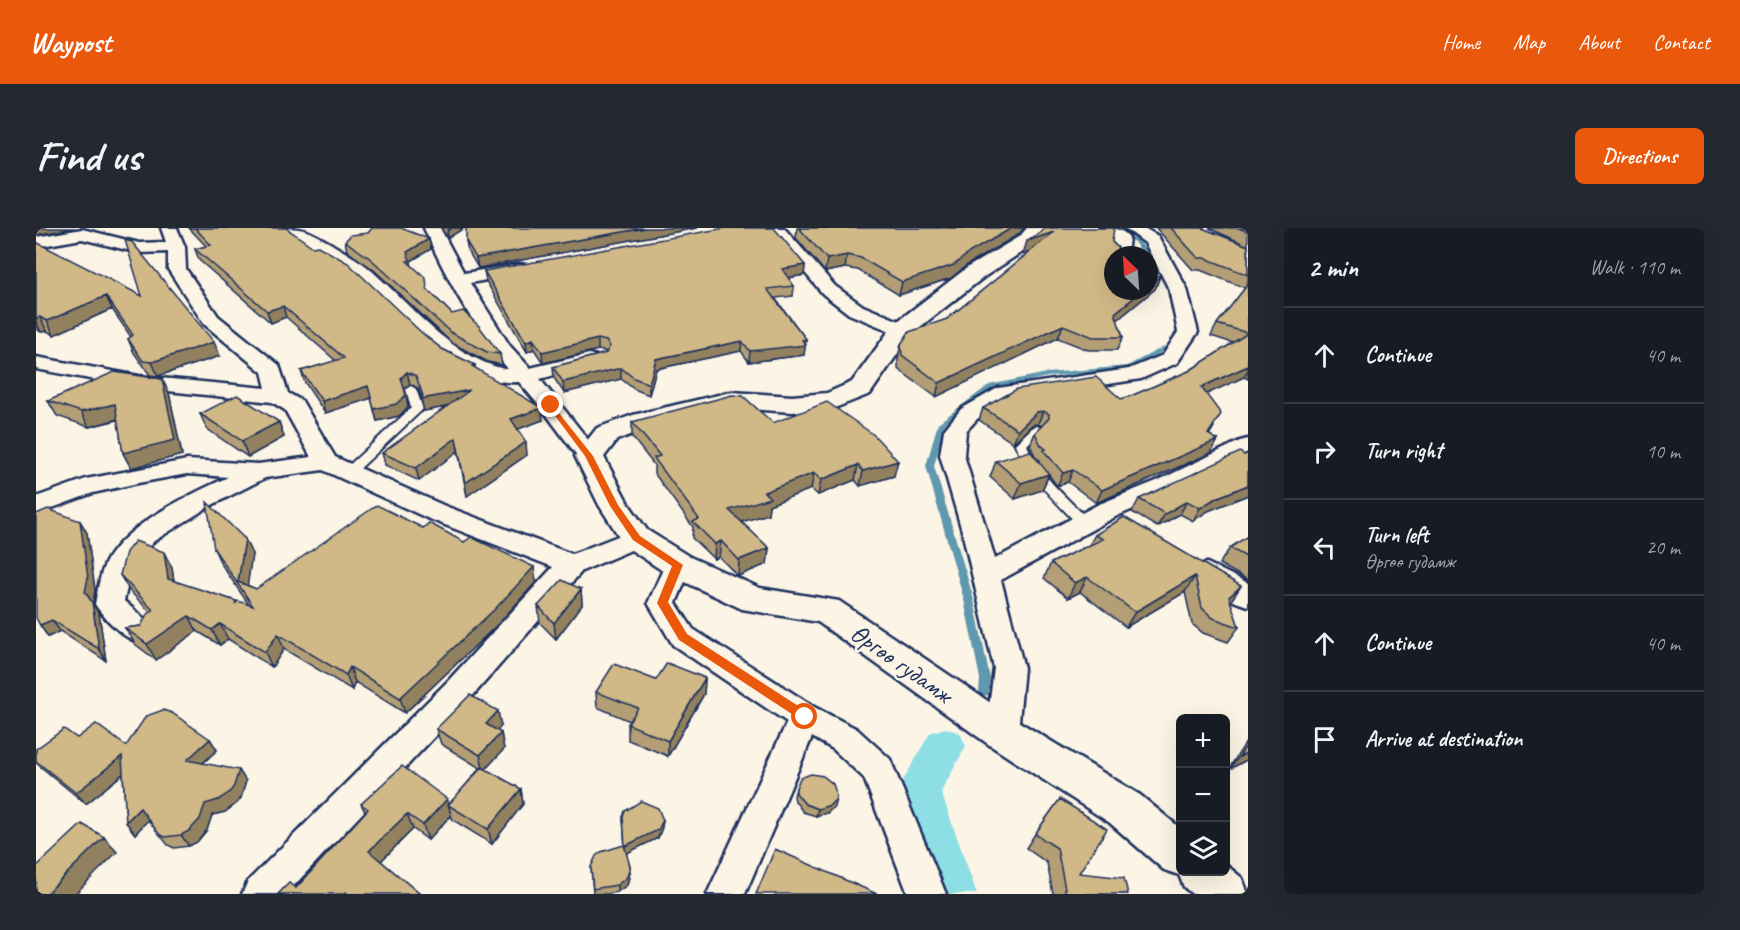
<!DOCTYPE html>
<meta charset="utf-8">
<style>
body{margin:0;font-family:Caveat,sans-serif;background:#242831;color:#f1f3f6}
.controls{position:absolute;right:18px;bottom:18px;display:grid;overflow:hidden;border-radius:9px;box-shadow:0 6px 24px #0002}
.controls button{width:54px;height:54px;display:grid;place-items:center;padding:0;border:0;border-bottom:2px solid #363941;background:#171b24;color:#f1f3f6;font:30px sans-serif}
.compass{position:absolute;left:1068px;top:18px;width:54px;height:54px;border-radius:50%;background:#171b24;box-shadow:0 6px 24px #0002;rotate:335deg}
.stop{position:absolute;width:18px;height:18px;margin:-14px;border:4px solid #ea580c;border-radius:50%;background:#fff}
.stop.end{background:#ea580c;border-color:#fff;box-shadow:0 2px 6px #0008}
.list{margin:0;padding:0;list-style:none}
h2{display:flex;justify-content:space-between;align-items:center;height:78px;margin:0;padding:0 24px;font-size:26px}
h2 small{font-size:20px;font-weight:400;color:#9ea1a6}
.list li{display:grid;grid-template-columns:39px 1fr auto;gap:18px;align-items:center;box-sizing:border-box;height:96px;padding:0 24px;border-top:2px solid #363941}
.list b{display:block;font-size:22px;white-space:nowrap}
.list p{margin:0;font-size:20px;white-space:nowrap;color:#9ea1a6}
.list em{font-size:20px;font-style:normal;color:#9ea1a6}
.icon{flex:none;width:33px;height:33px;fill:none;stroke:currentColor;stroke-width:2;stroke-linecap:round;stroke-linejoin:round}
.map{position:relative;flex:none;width:1212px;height:666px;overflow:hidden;border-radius:9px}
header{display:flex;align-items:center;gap:36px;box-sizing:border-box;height:84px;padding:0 30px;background:#ea580c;color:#fff}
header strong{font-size:28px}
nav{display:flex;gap:33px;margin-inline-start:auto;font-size:21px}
.intro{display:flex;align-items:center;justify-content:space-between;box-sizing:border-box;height:144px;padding:0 36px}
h1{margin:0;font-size:42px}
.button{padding:15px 27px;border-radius:9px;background:#ea580c;color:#fff;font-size:21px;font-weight:700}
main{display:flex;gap:36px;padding:0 36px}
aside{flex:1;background:#171b24;border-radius:9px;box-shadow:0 6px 24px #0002}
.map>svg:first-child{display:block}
</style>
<header>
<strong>Waypost</strong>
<nav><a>Home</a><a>Map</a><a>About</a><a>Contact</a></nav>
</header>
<div class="intro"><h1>Find us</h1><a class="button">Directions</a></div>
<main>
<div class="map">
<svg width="1212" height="666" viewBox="0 0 1212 666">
<rect width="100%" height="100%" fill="#fcf5e5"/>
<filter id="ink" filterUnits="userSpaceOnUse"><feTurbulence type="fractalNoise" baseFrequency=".0167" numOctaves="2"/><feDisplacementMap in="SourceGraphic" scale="12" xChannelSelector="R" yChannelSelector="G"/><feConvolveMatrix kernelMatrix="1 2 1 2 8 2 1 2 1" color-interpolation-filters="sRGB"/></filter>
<g filter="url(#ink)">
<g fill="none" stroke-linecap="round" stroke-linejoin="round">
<path fill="#5f98af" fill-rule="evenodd" d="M1078 0C1099 0 1120 35 1132 50V52H1128L1113 33V27H1108L1098 14Z
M1139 108 1142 110 1135 119 1095 141 1011 149 958 161 909 196 898 238 938 372 954 451 952 467 948 468 944 467 943 464 944 451 928 372 890 238 902 195 953 157 1011 145 1091 138 1131 117 1137 109Z"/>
<path fill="#8ddee5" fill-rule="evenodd" d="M909 500 924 505 930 518 905 564 941 666H893L861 563 894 505Z"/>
<defs>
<path id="lane" d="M375 158 380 161 387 181 385 183 317 247H309L307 244 309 241 375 180 370 161Z
M1001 198 1007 201 991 217C1003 247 1030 269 1053 292L1054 295 1053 298H1043C1020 273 992 249 979 216L997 199Z"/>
<path id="street" d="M125 0H141L149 19 150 41 182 88 243 137 252 165 266 173 299 229 409 278 536 326 600 301 609 304 613 310 609 316 546 343 433 472 250 666H206L212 653 411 454 517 339 391 290 287 242 229 250 174 278 118 313 96 338 88 373 113 395 118 403 113 411C110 412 107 414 104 414 91 414 65 387 59 376 62 362 64 344 71 332 93 294 154 267 192 249L151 246 102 255 57 265 0 286V269L50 251 151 232 222 236 275 229 249 182 236 174 103 160 0 141V129L103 148 230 160 226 144 168 96 132 41V24L103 25 46 11 0 19V9L46 1 103 15 130 14Z
M247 0C270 0 274 4 294 15 308 24 324 32 336 43 377 79 412 127 468 141H472C438 101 409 47 388 0H404L428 45 484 36 490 37 493 41 490 45 434 55 474 118 494 140 553 126 560 128 563 132 560 136 504 151 561 223 565 228 561 233 553 235 545 233 507 182 483 154C408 158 368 84 316 44 299 31 258 15 247 0Z
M731 0H748L799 58 827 78 873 97 876 101 873 105H859L813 86 787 66Z
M1064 0C1076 0 1085 0 1093 9L1091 27H1077L1076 31 1073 27 1076 11Z
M1089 0H1108L1122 8 1151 61 1162 104 1141 135 1105 151 976 171 941 191 930 203 928 227 959 331 1061 277 1123 252 1204 213 1212 211V227L1141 262 1079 289 965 352 988 440 982 504 977 514 966 518 955 514 950 504 958 440 926 303 904 227 908 202 925 181 962 160 1093 141 1127 127 1142 104 1133 61 1109 15Z
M642 328 652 330 656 337 640 375 657 401 780 480 821 501 854 531 910 666H872L828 550 797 521 776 509 709 666H671L751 494 637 417 612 375 632 330Z
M1171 335 1212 355V378C1195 373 1166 360 1157 345L1161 338Z"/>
<path id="secondary" d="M991 0H1012L998 16 948 49 875 106 834 166 796 181 756 184 695 180 616 199 581 212 568 229 592 275 611 302 654 329 724 360 803 373 980 492 1104 567 1144 600V644H1190V637L1206 650 1212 666H1156L1148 659 1143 647 1128 642 1074 595 952 516 782 394 706 381 630 345 589 318 563 277 539 228 561 200 597 187 695 164 756 168 791 165 816 154 858 96 932 39 984 8Z"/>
</defs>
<use href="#lane" stroke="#1b2f5e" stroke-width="4"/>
<use href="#street" stroke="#1b2f5e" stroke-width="5"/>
<use href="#secondary" stroke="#1b2f5e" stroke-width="5"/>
<use href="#lane" fill="#fcf5e5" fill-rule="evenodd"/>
<use href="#street" fill="#fcf5e5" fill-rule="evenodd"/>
<use href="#secondary" fill="#fcf5e5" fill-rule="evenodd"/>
</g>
<path fill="#b39e74" stroke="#1b2f5e" stroke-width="1.5" d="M153 0H250L406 121 439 137V140L507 192 482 201 491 227 431 268 422 223 383 253 349 237 346 225 410 179 388 183 386 170 382 160 374 156 368 161 372 179 363 188 341 193 335 170 289 185 269 155 265 143 300 133 250 89 235 95 163 32 159 21 170 18Z
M405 0H428L412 10Z
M661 0 442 40 432 23 430 13Z
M761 0H988L983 6 931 37 915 50 863 67 822 42 809 40 789 44 760 10Z
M1120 0H1166L1212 18V151L1208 149 1170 166 1178 199 1173 207 1182 212 1175 225 1060 275 1032 254 1021 258 1013 247 1006 262 979 271 954 249 960 233 1003 234 1004 232 1000 230 994 217 999 205 1006 198 1002 196 996 197 977 215 943 192 947 180 1085 171 1095 168 1153 143 1197 115 1175 108 1181 96 1209 60 1164 42H1157Z
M1173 0H1212V18Z
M1004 5 1076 14 1082 20 1079 27H1077L1072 43 1077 63 1124 48 1119 61 1081 92 1087 109 1081 122H1052L1022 110 900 169 862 141V130L865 116 911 91 995 23 987 26Z
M393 11 395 21 375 33V36L392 62 416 86 464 126 466 137 452 134 416 115 337 41 311 23 309 13Z
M0 14 184 128 122 148 114 147 98 125 92 111 95 109 76 81 18 107 11 103 5 104 0 101Z
M769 37 768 47 752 50 758 58 757 68 739 70 770 111 768 127 713 134 705 123 620 141 613 167 598 161 585 151 528 165 518 150 517 139 570 125 571 124 562 122 507 135 498 121 491 124 450 53 448 43Z
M126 151 133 165 146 227 95 240 87 225 82 192 53 199 21 188 12 173Z
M164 186 243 194 248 209 212 229 171 201Z
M596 194 737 195 858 248 824 258 819 252 782 267 775 261 733 277 732 286 705 294 733 320 731 336 702 348 683 329 678 331 656 310 657 299 618 245V237L596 209Z
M1212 225V267L1172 283 1157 293 1144 286 1121 299 1096 284 1103 271Z
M1088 289 1194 374 1203 399 1192 414 1167 405 1156 396 1149 364 1090 399 1044 364 1032 370 1008 350 1015 335 1053 317 1059 307Z
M44 293 51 305 59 362 57 376 63 386 70 433 24 403 12 409 4 397Z
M387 300 500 354 463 395 369 485 319 454 316 462 248 421 236 439 192 411 184 417 161 403 120 432 99 416 89 400 105 398 114 384 93 362 84 347 136 340 138 353 200 373V375L213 377 185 336 178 321 216 326 211 357 220 361Z
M1212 308V352L1183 336 1194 320Z
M545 361 546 377 520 411 504 395 502 378Z
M669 450 668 466 632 528 592 512V496L594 493 561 479 560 464 620 452Z
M465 498 461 503 465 505 468 521 449 541 485 561 487 576 456 616 417 592 415 587 392 612 377 601 345 633 384 666H242L260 660 329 584 325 576 411 571 413 577 444 540 405 516 400 501Z
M41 510 90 518 174 511 181 522 167 535 210 553 205 570 201 575 189 584 176 587 171 602 161 614 153 618 138 620 132 617 112 592 99 606 90 594 87 546 50 576 0 535V521Z
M1212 511V531L1192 542Z
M760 560 798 579 791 585 780 588 767 584 759 573 758 568Z
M1024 571 1043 645 1092 666H1017L1011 635 990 620 999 606Z
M587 589 627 592 626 599 622 610 590 625 594 645 591 657 581 664 572 666H557L555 639 589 620Z"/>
<path fill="#92815e" stroke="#1b2f5e" stroke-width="1.5" d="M0 0H39L0 7Z
M416 0H428L412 10 411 3Z
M609 0H661L442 40 440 30Z
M976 0H988L983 6 931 37 915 50 863 67 866 54 934 24Z
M1018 4 1014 17 987 26 991 13Z
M393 11 395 21 375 33 376 42 371 33V24Z
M811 27 809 40 789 44 791 31Z
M1077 29V32L1066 54 1071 41Z
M769 37 768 47 745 51 746 41Z
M1124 48 1119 61 1074 98 1079 85 1106 63H1113V57Z
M70 68 76 81 18 107 11 93Z
M247 78 250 89 235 95 231 83Z
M4 89 11 103 5 104 0 94V90Z
M1027 97 1022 110 900 169 903 155Z
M497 111 498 121 491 124 490 114Z
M562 111V122L507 135 506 124Z
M770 111 768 127 713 134 714 123Z
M706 113 705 123 620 141 613 167V156L620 131Z
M178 114 184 128 122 148 116 134Z
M1212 138V142L1208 149 1158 172 1165 159Z
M585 140V151L528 165 527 154Z
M371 144 374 156 368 162 365 150Z
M126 151 133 165 146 227 95 240 87 225Z
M332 158 336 170 289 185 286 173Z
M434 162 436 174 388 183 385 171Z
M370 167 372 179 363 188 341 193 338 181Z
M79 176 86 190 53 199 45 184Z
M506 180 507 192 477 203 475 191Z
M1007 183 1002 196 996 197 977 215 982 202 1001 184Z
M243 194 248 209 212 229 206 213Z
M420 210 422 223 383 253 380 240Z
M1182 212 1175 225 1060 275 1066 262Z
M490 214 491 227 431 268 429 255Z
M862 233 858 248 824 258 827 243Z
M822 237 819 252 782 267 785 252Z
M1037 242 1032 254 1021 258 1027 245Z
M778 245 775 261 733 277 732 286 692 298 693 282 728 264Z
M1013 246 1006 262 979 271 985 255Z
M1212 257V267L1172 283 1157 293 1164 280 1180 270Z
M1151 273 1144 286 1121 299 1129 286Z
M44 293 51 305 59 362 57 376 49 364Z
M209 311 216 326 210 367 202 354Z
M685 313 683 329 678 331 679 316Z
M733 320 731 336 702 348 703 332Z
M128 324 136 340 140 366 132 351Z
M498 339 500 354 463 395 369 485 364 470Z
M1159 348 1149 364 1090 399 1099 384Z
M1051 349 1044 364 1032 370 1039 355Z
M1205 358 1195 373 1182 384 1193 369Z
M545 361 546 377 520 411 518 395Z
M56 374 63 386 70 433 63 421Z
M153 388 161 403 120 432 111 416Z
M16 392 24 403 12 409 4 397Z
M184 396 192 411 184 417 176 402Z
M242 406 248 421 236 439 229 424Z
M314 439 319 454 316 462 310 447Z
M669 450 668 466 632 528V513Z
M462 483 465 498 453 512 450 496Z
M465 505 468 521 448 543 444 527Z
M174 511 181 522 158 543 151 532Z
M1212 524V531L1192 542 1203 529Z
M86 528 95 539 50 576 40 565Z
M203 542 210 553 205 570 201 575 189 584 176 587 171 602 161 614 153 618 145 607 169 576Z
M485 561 487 576 456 616 452 601Z
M411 571 415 587 392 612 387 597Z
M800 571 798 579 791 585 780 588 782 581Z
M104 580 113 591 99 606 90 594Z
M371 586 377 601 340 638 333 623Z
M627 592 626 599 622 610 589 626V618Z
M68 609 81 624 39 666H10Z
M594 638V645L591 657 581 664V657Z"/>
<path fill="#d0b887" stroke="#1b2f5e" stroke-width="1.5" d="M159 0H250L277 19 282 18 312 35 386 105 406 121 439 137 436 138 506 180 475 191 490 214 429 255 420 210 380 240 346 225 434 162 385 171 387 168 380 148 371 144 365 150 370 167 360 176 338 181 332 158 286 173 265 143 308 130 247 78 231 83 159 21 175 17Z
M336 0H365L393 11 371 24 374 32 371 33 390 50 391 61 416 86 427 83 443 98 464 126 451 124 414 104 335 31 309 13 315 7 332 5Z
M430 0H609L440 30 430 13Z
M689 0H738L769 37 746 41 758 58 731 61 770 111 766 112 770 117 714 123 706 113 620 131 613 156 598 150 585 140 527 154 517 139 570 125 574 118 570 113 562 111 506 124 497 111 490 114 448 43Z
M763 0H976L934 24 918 37 866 54 825 30 811 27 791 31Z
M1008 0H1078L1076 14 1082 20 1078 27H1077V29L1071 41 1074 47 1077 48V63H1106L1079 85 1087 109H1057L1027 97 903 155 866 127 865 116 873 104 911 91 1018 4 991 13 1004 5Z
M1135 0H1166L1212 18V47L1169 30H1162Z
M1203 0H1212V4Z
M89 12 96 14 178 114 116 134 107 133 92 111 97 107 70 68 11 93 4 89 0 90V14L106 68Z
M1113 47 1124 48 1113 57Z
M1212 56V105L1181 96Z
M1212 105V138L1165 159 1185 186 1172 206 1182 212 1066 262 1037 242 1027 245 1009 224 1008 222 1010 221 1005 217 999 205 1013 190V186L1007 183 1001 184 982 202 947 180 981 161 1060 149 1085 171 1095 168 1153 143Z
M78 144 126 151 139 212 87 225 79 176 45 184 12 173Z
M201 167 243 194 206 213 164 186Z
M696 167 707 168 737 195 791 174 838 207 862 233 827 243 822 237 785 252 778 245 728 264 734 270 693 282 733 320 703 332 685 313 679 316 657 294 663 291 618 230 624 228 596 194Z
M994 223 1013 246 985 255 960 233Z
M1204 224 1208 227 1212 225V257L1180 270 1164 280 1151 273 1129 286 1103 271Z
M171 274 209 311 202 354 220 361 341 277 387 300 393 295 428 314 435 309 498 339 460 380 364 470 314 439 310 447 242 406 229 424 184 396 176 402 153 388 111 416 89 400 105 398 111 386 117 382 84 347 90 324 99 313 128 324 132 351 200 373 199 376 202 373 217 378 178 321Z
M12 281 44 293 52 350 49 364 56 374 63 421 16 392 4 397 0 390V286Z
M1088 289 1205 358 1193 369 1203 399 1177 390 1166 380 1159 348 1099 384 1051 349 1039 355 1015 335 1067 311 1059 307Z
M1212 308V330L1194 320Z
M526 352 545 361 518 395 502 378Z
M631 435 669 450 632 513 592 496 602 480 560 464 578 436 620 452Z
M434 467 462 483 450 496 465 505 444 527 400 501Z
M127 482 136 485 174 511 151 532 203 542 198 558 194 564 182 572 169 576 164 591 153 603 145 607 129 609 123 606 104 580 90 594 86 528 40 565 0 533V521L28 501 41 510 60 496 90 518 110 488Z
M1212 515V524L1203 529Z
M366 538 411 571 387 597 371 586 333 623 384 666H312L310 664 308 666H242L253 655 260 660 332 581 325 576Z
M446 539 485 561 452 601 412 577Z
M775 546 787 548 797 556 799 562 800 571 794 577 782 581 769 576 760 565V560L764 550Z
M1024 571 1071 601 1043 645 1088 650 1092 666H1030L1021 620 999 606Z
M605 573 622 580 627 592 622 602 589 618 587 589 589 583Z
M46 596 68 609 10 666H0V639Z
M588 617 594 638 591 649 581 657 557 661 555 639 560 628 565 624Z
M739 621 841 666H720Z"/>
</g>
<path fill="#ea580c" d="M515 175 557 228 582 277 604 308 647 337 632 374 651 406 773 485V492H765L643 412 621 375 636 338 597 312 574 278 549 228 511 177Z"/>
<g text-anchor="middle" stroke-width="5" stroke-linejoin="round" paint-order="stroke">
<g font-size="26" fill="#1b2f5e" stroke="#fcf5e5">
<text transform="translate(866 435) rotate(35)" y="9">Өргөө гудамж</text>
</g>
</g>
</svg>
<div class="controls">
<button>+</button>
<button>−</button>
<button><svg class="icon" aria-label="layers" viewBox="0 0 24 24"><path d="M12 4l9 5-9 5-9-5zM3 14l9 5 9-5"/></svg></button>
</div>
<svg class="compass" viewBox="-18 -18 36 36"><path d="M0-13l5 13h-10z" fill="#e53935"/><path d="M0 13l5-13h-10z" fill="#9ea1a6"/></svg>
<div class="stop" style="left:769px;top:489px"></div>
<div class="stop end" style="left:515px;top:177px"></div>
</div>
<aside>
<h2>2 min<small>Walk · 110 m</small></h2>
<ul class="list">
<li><svg class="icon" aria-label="ahead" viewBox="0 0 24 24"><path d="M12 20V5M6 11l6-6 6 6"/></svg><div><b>Continue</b></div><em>40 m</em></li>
<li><svg class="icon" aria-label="right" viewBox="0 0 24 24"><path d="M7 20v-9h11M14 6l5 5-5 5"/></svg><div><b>Turn right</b></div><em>10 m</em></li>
<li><svg class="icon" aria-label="left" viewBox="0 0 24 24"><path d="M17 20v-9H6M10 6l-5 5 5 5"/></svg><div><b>Turn left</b><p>Өргөө гудамж</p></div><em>20 m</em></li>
<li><svg class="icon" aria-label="ahead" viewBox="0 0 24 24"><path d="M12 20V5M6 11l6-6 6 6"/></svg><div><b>Continue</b></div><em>40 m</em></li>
<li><svg class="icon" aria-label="arrive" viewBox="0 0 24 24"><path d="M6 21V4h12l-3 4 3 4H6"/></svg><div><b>Arrive at destination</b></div></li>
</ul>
</aside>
</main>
